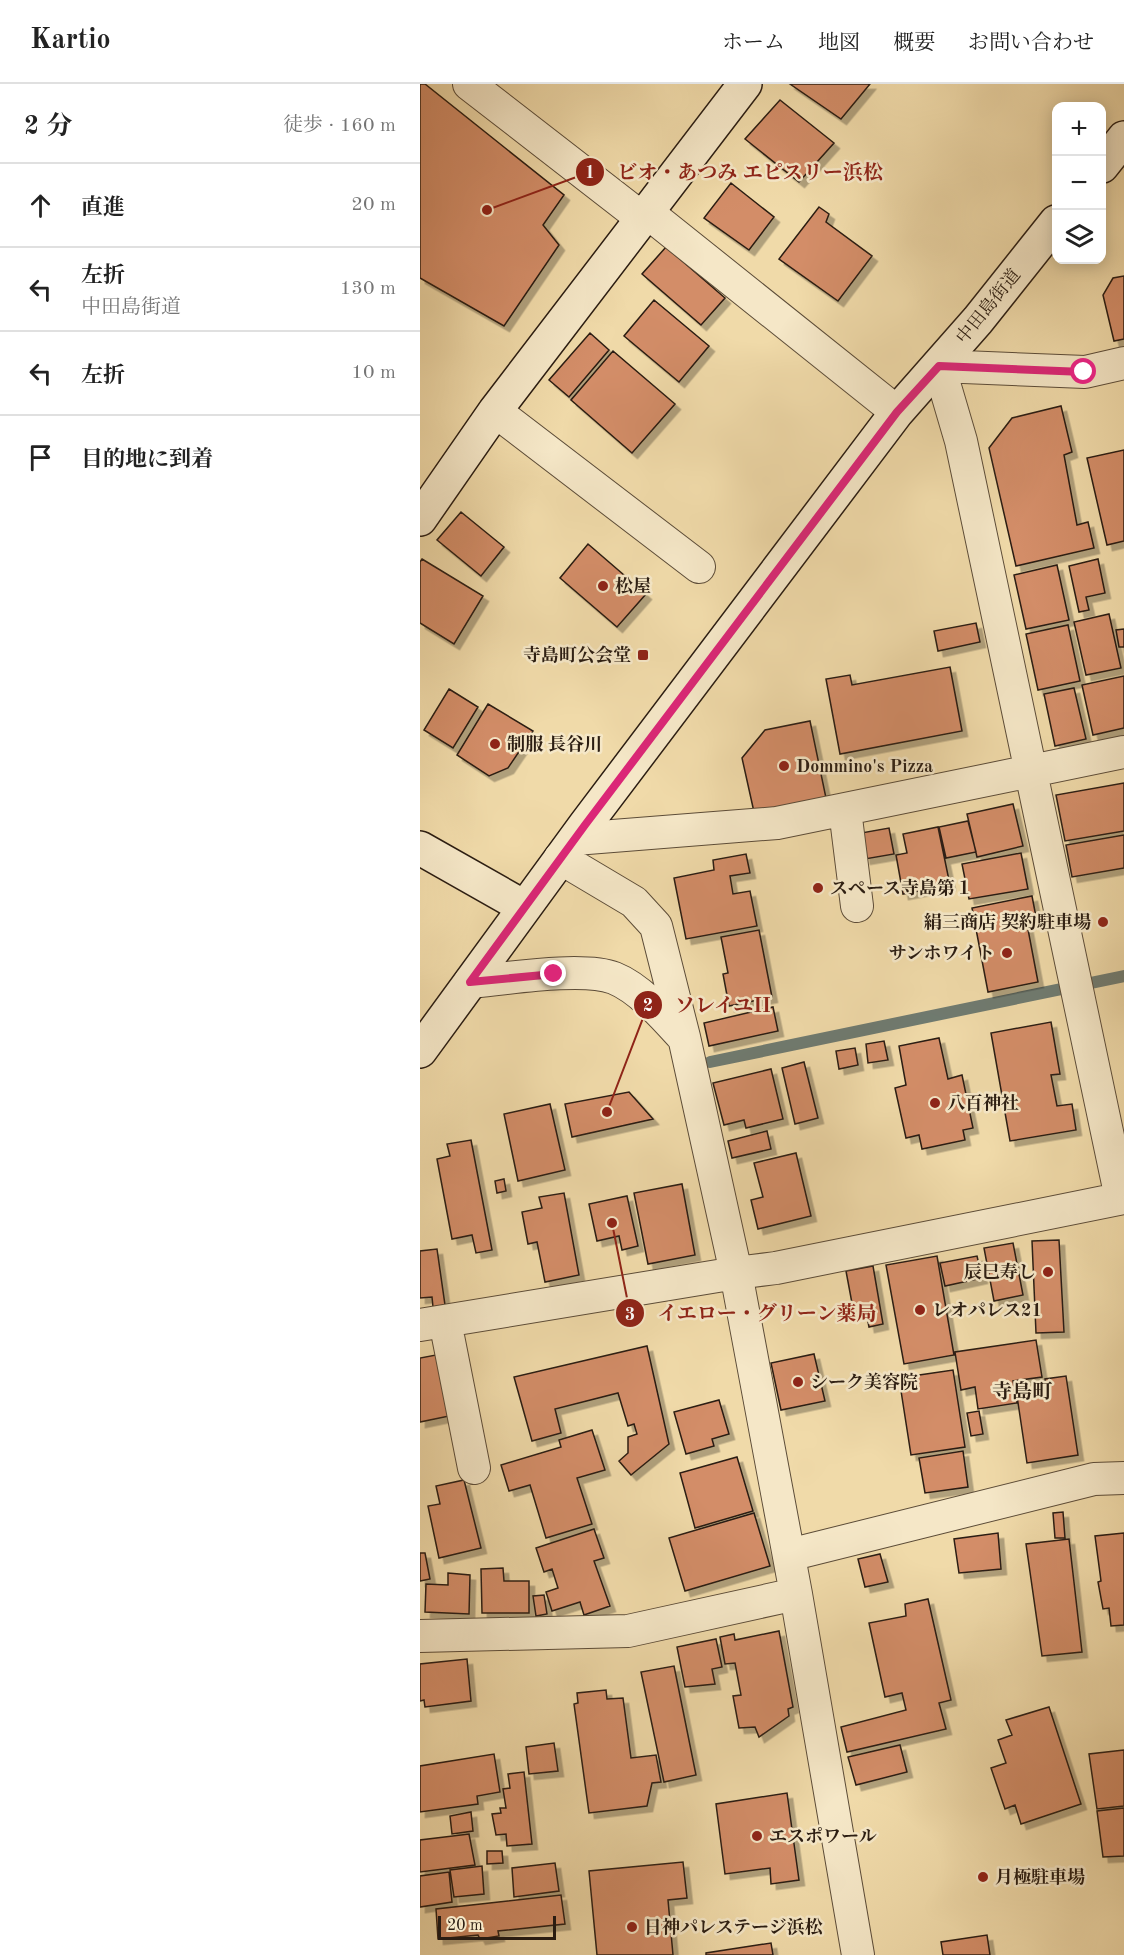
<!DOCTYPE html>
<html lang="ja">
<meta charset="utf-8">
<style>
body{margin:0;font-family:"Old Standard TT","Noto Serif JP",serif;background:#f6f6f6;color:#222}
.controls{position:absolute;right:18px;top:18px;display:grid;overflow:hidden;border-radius:12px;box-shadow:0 3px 15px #0003}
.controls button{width:54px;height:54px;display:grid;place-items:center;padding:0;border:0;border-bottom:2px solid #e0e0e0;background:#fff;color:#222;font:30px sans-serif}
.scale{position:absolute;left:18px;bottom:15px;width:118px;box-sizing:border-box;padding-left:6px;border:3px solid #2b1d12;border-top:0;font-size:16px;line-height:21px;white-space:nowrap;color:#2b1d12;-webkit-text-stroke:4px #f5e7c7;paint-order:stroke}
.stop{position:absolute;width:18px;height:18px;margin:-14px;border:4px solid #db2777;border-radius:50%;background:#fff}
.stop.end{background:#db2777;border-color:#fff;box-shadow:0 2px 6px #0008}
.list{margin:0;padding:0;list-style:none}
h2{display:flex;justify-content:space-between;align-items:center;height:78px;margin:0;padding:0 24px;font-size:26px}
h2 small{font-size:20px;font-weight:400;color:#767676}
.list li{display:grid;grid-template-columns:39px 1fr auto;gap:18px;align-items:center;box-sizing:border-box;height:84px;padding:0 24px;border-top:2px solid #e0e0e0}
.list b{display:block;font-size:22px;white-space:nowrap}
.list p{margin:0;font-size:20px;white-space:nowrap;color:#767676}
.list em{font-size:20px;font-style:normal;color:#767676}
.icon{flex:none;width:33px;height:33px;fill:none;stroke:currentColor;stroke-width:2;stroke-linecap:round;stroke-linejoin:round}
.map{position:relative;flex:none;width:704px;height:1871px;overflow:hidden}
header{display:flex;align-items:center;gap:36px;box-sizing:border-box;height:84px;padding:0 30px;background:#fff;border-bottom:2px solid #e0e0e0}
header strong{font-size:28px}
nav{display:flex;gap:33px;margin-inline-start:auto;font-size:21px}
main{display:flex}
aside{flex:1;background:#fff}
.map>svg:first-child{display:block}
</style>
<header>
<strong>Kartio</strong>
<nav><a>ホーム</a><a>地図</a><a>概要</a><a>お問い合わせ</a></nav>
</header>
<main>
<aside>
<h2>2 分<small>徒歩 · 160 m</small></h2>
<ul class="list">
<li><svg class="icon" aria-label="ahead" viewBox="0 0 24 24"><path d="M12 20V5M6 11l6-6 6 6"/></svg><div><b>直進</b></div><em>20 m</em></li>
<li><svg class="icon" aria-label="left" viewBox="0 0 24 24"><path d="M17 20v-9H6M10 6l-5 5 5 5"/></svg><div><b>左折</b><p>中田島街道</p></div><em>130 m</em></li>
<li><svg class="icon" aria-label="left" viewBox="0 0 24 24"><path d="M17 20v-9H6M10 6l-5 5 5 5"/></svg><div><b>左折</b></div><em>10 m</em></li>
<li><svg class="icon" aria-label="arrive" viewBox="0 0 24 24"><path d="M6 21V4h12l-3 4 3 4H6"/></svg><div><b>目的地に到着</b></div></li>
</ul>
</aside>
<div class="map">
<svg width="704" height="1871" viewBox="0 0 704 1871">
<defs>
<filter id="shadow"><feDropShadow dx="5.5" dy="5.5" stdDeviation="0" flood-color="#0004"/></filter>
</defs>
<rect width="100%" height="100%" fill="#f0daa9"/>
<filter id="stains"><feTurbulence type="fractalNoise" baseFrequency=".00333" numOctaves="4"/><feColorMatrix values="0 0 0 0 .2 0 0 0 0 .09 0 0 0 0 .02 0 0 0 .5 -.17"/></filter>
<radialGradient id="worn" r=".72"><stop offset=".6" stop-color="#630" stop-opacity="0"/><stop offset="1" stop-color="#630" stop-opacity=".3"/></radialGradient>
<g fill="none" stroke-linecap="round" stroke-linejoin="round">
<path stroke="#6f7b71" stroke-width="12" d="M290 978 704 892"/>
</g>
<path fill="#d38d67" stroke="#2b1d12" stroke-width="1.5" filter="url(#shadow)" d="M0 0H5L144 111 123 141 139 161 84 242 0 194Z
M370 0H450L421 35Z
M360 16 414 59 379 98 325 55Z
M311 99 354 133 329 166 284 134Z
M399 123 409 130 406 138 452 172 418 217 359 175Z
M246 163 305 214 281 241 222 190Z
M704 192V255L694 257 683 211 693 194Z
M234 216 289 262 259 298 204 252Z
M170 249 189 266 149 313 129 296Z
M193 267 255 320 212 369 151 316Z
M641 322 652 368 644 371 657 441 668 438 674 464 596 482 569 364 592 334Z
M704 366V457L687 461 667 374Z
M41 428 84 463 61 492 17 456Z
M168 460 226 510 197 543 140 494Z
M2 475 63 512 34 560 0 539V478Z
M678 475 685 509 666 513 669 526 659 528 649 482Z
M637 481 649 536 606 545 594 491Z
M689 530 701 584 666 591 654 538Z
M556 539 560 558 518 567 514 547Z
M648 541 660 597 618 606 606 550Z
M704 545V563H699L696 546Z
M530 583 542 647 420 670 406 595 430 591 432 601Z
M704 592V644L673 651 662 601Z
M654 604 666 655 635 662 624 610Z
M29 605 58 623 33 664 4 646Z
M68 620 113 647 88 684 69 692 37 671Z
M390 637 406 714 334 728 322 674 345 646Z
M704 699V747L645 757 636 711Z
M593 720 603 762 557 773 547 730Z
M548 737 556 768 526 774 519 743Z
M518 743 530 801 483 810 476 771 487 769 483 750Z
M469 744 474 770 445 775 441 749Z
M704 751V784L652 793 646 761Z
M601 769 608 805 549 815 542 780Z
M326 770 330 789 310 792 313 810 330 807 337 842 266 855 254 794 294 786 293 776Z
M612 812 617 838 607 840 618 898 568 908 552 824Z
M339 846 352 913 309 922 303 890 308 889 301 853Z
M353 923 358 947 289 962 284 939Z
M631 938 640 990 631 991 637 1022 652 1020 656 1046 590 1057 571 949Z
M519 954 528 995 542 991 553 1044 543 1046 545 1056 502 1065 499 1051 486 1054 475 1004 486 1001 479 962Z
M464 957 468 976 448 979 446 960Z
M435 964 438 981 419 985 416 967Z
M384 978 398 1034 375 1040 362 984Z
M351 985 363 1035 326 1044 324 1036 304 1041 293 999Z
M209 1008 233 1035 152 1053 145 1020Z
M130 1020 145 1086 98 1097 84 1030Z
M347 1047 351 1065 312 1074 308 1057Z
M51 1056 72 1166 56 1169 52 1151 32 1155 17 1075 30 1072 27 1060Z
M376 1069 391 1132 338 1145 331 1116 343 1113 334 1079Z
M84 1095 86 1107 77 1109 75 1097Z
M262 1100 275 1171 228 1180 214 1109Z
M144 1109 159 1191 125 1198 117 1158 108 1160 102 1128 122 1124 119 1113Z
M207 1112 218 1162 202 1166 199 1152 177 1157 169 1120Z
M639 1156 644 1248 616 1249 612 1157Z
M593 1159 603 1211 574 1217 564 1164Z
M17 1165 25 1221 13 1223 12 1213 0 1214V1167Z
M517 1172 534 1271 484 1280 466 1181Z
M557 1172 562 1194 525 1202 520 1179Z
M453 1182 463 1240 449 1243 446 1227 434 1230 426 1187Z
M616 1256 622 1293 593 1297 597 1319 558 1325 555 1303 541 1306 535 1268Z
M227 1262 249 1360 211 1391 199 1377 208 1369V1353L217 1350 214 1340 208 1342 198 1309 135 1325 141 1349 112 1357 94 1293Z
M21 1270 34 1331 0 1338V1274Z
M394 1270 405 1317 361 1326 351 1279Z
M533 1286 545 1363 491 1371 479 1294Z
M646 1292 658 1371 607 1379 597 1312 627 1308 625 1295Z
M299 1316 309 1350 292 1355 294 1362 266 1370 254 1328Z
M559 1327 563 1350 551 1352 547 1329Z
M172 1346 185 1386 157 1394 172 1440 126 1454 110 1401 89 1407 81 1381 141 1363 139 1356Z
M543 1367 548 1403 505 1409 499 1374Z
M317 1373 333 1427 275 1444 260 1389Z
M44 1396 61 1464 19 1474 8 1422 20 1420 16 1402Z
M643 1428 645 1454H635L633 1429Z
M334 1429 350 1482 265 1507 249 1454Z
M174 1445 184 1474 174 1477 190 1522 164 1531 160 1518 132 1527 126 1508 138 1504 132 1485 124 1488 116 1464Z
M578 1449 581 1485 539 1489 534 1455Z
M704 1449V1541L691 1542 689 1524 683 1525 678 1498 681 1497 675 1452Z
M649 1455 662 1568 622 1572 606 1460Z
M0 1469H5L10 1495 0 1497Z
M460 1470 468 1498 445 1503 438 1475Z
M83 1484 84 1497H109V1529H62L61 1485Z
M28 1489 50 1491 49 1530 5 1528 6 1500 28 1501Z
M124 1511 127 1530 116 1532 113 1512Z
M508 1515 531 1616 519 1619 526 1645 427 1668 421 1643 486 1626 482 1609 465 1613 449 1539 486 1532 485 1520Z
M359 1547 373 1623 368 1625 369 1632 339 1653 335 1643 319 1644 313 1612 321 1611 315 1579 305 1580 300 1553 314 1550 315 1556Z
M296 1555 302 1583 292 1585 295 1600 265 1603 257 1563Z
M47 1575 51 1617 5 1623 4 1616 0 1617V1580Z
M254 1582 276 1691 244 1698 221 1588Z
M186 1606 187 1615 203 1614 211 1674 236 1671 241 1698 232 1699 227 1722 169 1729 154 1620 158 1619 157 1609Z
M629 1623 661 1720 601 1740 595 1721 585 1725 571 1684 586 1679 578 1656 592 1651 586 1636Z
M134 1659 138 1687 109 1690 106 1663Z
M480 1661 487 1688 436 1701 428 1673Z
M704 1666V1722L677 1725 669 1670Z
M74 1670 80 1708 57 1712 58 1720 0 1728V1682Z
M104 1688 112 1760 87 1762 86 1750 76 1751 72 1730 81 1729 80 1724H86L83 1705 90 1704 88 1690Z
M367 1709 379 1796 351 1800 350 1784 305 1790 296 1720Z
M704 1724V1772L683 1773 677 1727Z
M51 1728 53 1747 32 1750 30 1732Z
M49 1750 55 1781 0 1788V1756Z
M67 1767H82L83 1779 67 1780Z
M263 1778 267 1814 248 1816 253 1871H177L169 1787Z
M135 1779 139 1807 94 1813 92 1784Z
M62 1782 64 1810 34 1813 30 1786Z
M29 1788 32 1818 0 1823V1792Z
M141 1811 145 1840 78 1847 79 1852 60 1855 58 1851 18 1855 16 1825Z
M567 1851 570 1871H523L521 1858Z
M351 1859 353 1871H286V1869Z"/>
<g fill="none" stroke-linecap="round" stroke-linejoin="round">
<defs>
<path id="street" d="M49 0 223 135
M228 129 477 328
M75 327 279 483
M425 726 437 822
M155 755 357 739 704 668
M140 774 214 818 236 842 264 953 316 1189 376 1510 438 1871
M50 898C84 895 163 882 194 894 219 904 243 931 261 951
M701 1114 541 357 519 282 665 288 704 279
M25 1237 54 1384
M0 1241 316 1189 356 1184 704 1114
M369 1471 674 1395 704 1394
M0 1552 208 1547 376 1510"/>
<path id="secondary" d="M682 82 704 54
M0 435 75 327 325 0
M0 764 104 823
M0 967 165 741 477 328 558 236 636 138"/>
</defs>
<use href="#street" stroke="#5c4c38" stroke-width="34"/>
<use href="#secondary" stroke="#2b1d12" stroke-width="36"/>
<use href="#street" stroke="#f5e7c7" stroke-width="32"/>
<use href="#secondary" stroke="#f5e7c7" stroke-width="33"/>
</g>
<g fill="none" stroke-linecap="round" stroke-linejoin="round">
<path stroke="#db2777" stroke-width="8" d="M134 890 50 898 165 741 477 328 519 282 664 288"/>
</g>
<g fill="#8f2418" stroke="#f5e7c7" stroke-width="2">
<circle cx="183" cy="502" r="6"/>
<rect x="217" y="565" width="12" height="12" rx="3"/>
<circle cx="75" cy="660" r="6"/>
<circle cx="364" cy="682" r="6"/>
<circle cx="398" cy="804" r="6"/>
<circle cx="683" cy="838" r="6"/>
<circle cx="587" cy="869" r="6"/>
<circle cx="515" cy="1019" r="6"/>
<circle cx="628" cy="1188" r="6"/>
<circle cx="500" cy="1226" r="6"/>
<circle cx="378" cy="1298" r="6"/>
<circle cx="337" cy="1752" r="6"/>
<circle cx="563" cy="1793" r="6"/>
<circle cx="212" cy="1843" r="6"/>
</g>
<g text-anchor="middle" stroke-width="5" stroke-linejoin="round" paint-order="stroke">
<g font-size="18" fill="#2b1d12" stroke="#f5e7c7">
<text transform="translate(568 222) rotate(-51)" y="6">中田島街道</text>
</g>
<g font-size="18" font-weight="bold" fill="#2b1d12" stroke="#f5e7c7" text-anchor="start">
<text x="195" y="508">松屋</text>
<text x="211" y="577" text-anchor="end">寺島町公会堂</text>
<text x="87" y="666">制服 長谷川</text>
<text x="376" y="688">Dommino's Pizza</text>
<text x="410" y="810">スペース寺島第１</text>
<text x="671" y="844" text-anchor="end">絹三商店 契約駐車場</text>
<text x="575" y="875" text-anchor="end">サンホワイト</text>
<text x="527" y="1025">八百神社</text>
<text x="616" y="1194" text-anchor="end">辰巳寿し</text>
<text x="512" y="1232">レオパレス21</text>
<text x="390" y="1304">シーク美容院</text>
<text x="349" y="1758">エスポワール</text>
<text x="575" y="1799">月極駐車場</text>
<text x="224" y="1849">日神パレステージ浜松</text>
</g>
<g font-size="20" font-weight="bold" fill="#2b1d12" stroke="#f5e7c7">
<text x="602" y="1314">寺島町</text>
</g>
</g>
<path fill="none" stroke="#8f2418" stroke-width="2" d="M67 126L170 88M187 1028L228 921M192 1139L210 1229"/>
<g fill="#8f2418" stroke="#f5e7c7" stroke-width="2">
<circle cx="67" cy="126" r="6"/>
<circle cx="187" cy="1028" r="6"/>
<circle cx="192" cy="1139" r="6"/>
<circle cx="170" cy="88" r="15"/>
<circle cx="228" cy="921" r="15"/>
<circle cx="210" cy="1229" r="15"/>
</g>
<g font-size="18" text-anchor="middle" font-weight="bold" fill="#fff">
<text x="170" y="94">1</text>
<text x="228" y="927">2</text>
<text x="210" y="1236">3</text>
</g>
<g font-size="20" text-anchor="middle" font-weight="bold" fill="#8f2418" stroke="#f5e7c7" stroke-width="5" stroke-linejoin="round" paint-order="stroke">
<text x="330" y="95">ビオ・あつみ エピスリー浜松</text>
<text x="303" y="928">ソレイユII</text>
<text x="347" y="1236">イエロー・グリーン薬局</text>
</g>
<rect width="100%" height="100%" filter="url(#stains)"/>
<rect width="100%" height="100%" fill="url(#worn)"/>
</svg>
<div class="controls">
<button>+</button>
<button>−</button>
<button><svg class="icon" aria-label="layers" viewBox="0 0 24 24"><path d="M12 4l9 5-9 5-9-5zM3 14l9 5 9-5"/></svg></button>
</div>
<div class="scale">20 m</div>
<div class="stop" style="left:664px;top:288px"></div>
<div class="stop end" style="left:134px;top:890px"></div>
</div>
</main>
